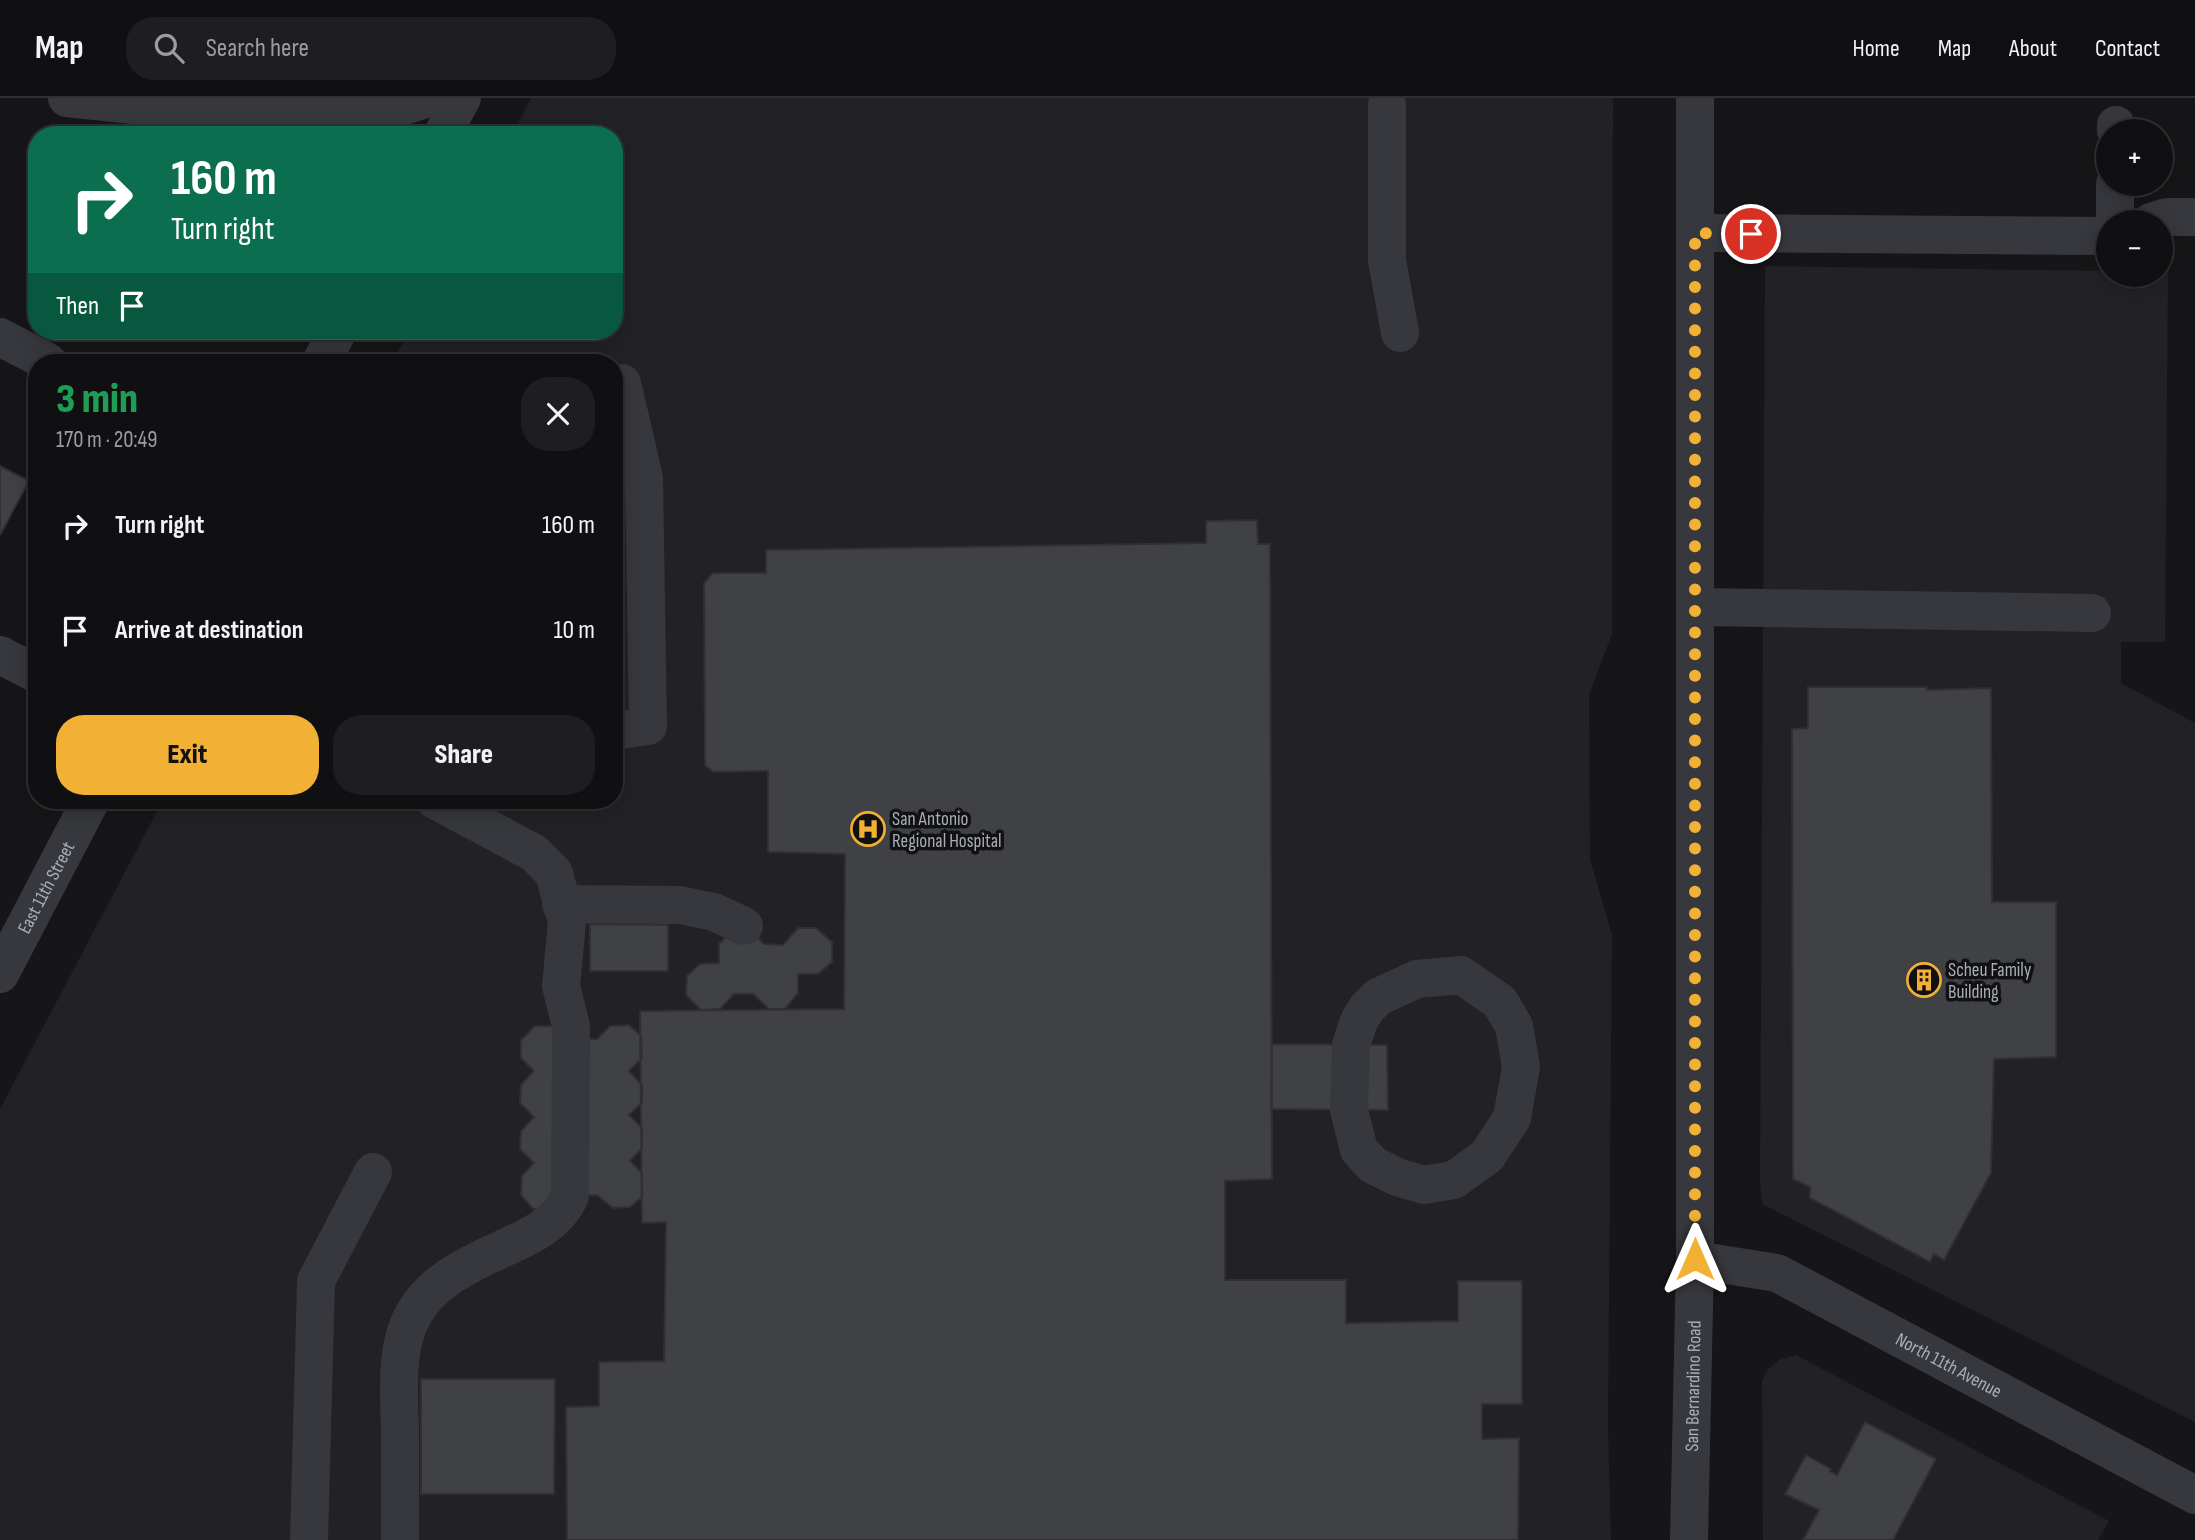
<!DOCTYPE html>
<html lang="en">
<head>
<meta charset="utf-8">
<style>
  body { margin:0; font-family:"Sofia Sans Condensed",sans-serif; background:#1e1e20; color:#f1f3f6; height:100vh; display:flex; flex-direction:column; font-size:26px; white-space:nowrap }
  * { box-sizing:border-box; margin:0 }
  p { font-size:23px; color:#9c9d9f }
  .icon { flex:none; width:38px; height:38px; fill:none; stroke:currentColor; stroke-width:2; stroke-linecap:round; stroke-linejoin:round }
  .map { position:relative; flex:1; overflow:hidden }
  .drawer { position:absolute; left:28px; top:256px; width:595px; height:455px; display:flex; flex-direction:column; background:#101012; border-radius:28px; box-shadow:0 4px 18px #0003,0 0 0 2px #303032 }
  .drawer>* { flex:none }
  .top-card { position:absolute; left:28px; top:28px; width:595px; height:214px; border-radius:28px; box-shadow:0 4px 18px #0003,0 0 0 2px #303032; background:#0b6e4f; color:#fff; overflow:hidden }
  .buttons { position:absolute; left:2096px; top:21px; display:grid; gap:14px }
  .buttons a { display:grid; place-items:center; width:77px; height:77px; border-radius:50%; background:#101012; box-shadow:0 4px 18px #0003,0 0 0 2px #303032; font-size:35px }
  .pin { position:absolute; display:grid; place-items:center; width:60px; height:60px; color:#fff; margin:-30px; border:4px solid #fff; border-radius:50%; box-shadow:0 2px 7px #0007 }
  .me { position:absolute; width:77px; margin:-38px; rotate:0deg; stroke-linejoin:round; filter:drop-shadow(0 0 5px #0008) }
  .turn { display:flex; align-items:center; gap:24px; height:147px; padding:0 28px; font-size:32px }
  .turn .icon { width:91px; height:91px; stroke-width:2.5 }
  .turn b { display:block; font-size:49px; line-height:60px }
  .then { display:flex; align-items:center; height:66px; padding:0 28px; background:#0003; gap:14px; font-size:26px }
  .round { display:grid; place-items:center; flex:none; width:74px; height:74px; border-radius:28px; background:#1e1e20 }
  .head { display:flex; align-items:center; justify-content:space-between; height:119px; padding:0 28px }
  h1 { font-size:42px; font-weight:800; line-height:52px; color:#1e9e55 }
  .button { display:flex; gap:14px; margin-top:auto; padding:14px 28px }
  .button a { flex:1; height:80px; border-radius:28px; background:#f2b134; color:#111; font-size:28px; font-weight:800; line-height:80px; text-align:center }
  .button a+a { background:#1e1e20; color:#f1f3f6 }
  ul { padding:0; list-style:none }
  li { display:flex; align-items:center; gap:21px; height:105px; padding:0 28px }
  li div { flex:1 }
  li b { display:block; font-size:26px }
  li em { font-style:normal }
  header { display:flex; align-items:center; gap:42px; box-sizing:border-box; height:98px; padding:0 35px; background:#101012; border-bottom:2px solid #303032 }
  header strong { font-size:33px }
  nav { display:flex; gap:38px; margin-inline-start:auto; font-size:24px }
  .search { width:490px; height:63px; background:#1e1e20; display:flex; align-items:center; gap:18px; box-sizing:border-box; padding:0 24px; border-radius:28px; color:#9c9d9f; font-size:26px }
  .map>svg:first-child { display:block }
  .built { fill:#222225 }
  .building { fill:#404145; stroke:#303034; stroke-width:2 }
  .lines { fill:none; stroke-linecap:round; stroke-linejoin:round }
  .minor { stroke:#37383d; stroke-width:38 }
  .route { stroke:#f2b134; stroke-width:12; stroke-dasharray:0 21.6 }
  .labels { text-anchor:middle; stroke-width:7; stroke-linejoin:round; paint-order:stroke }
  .poi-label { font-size:19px; fill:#a8adb8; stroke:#111113; text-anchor:start }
  .street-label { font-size:19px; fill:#a8adb8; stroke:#111113 }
</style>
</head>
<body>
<header>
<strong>Map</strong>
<div class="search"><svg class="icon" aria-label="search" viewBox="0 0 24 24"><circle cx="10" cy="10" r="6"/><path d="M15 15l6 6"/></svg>Search here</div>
<nav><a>Home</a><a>Map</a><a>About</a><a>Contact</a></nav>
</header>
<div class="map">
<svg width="2195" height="1442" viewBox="0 0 2195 1442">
  <rect width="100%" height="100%" fill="#161618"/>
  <path class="built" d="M531,0H1613L1612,536L1589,597L1590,761L1612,837L1608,1327L1611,1442H0V1011L163,702H614V264H392L409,233H614V37H512Z
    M1765,168L2109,173V177H2161V174H2168L2165,544H2121V585L2195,625V1324L1762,1106L1760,1082Z
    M1796,1257L2109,1423L2098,1442H1763L1762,1283L1768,1271L1779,1262Z"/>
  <path class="building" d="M0,368L29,383L0,437Z
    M1257,422L1258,446H1270L1272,1081L1225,1083V1182H1346V1225L1458,1223V1183H1522V1306H1482V1341L1519,1340L1518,1442H567L566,1309L599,1308V1264L664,1263L666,1124L642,1125L640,913L844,911L845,756L768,754V673L713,674L705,667L704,485L713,475H766V452L1206,445V423Z
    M37,429V452L27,447Z
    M1808,589H1927V592L1991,590L1992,804H2056V959L1994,961L1991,1075L1944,1162L1934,1156L1930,1164L1810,1100V1089L1793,1081L1792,631L1808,630Z
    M590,826L668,827V873H590Z
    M798,830H816L832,844V864L818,876H798V895L785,911H769L753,896H734L720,911L701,912L686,897L687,878L700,866L719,865V846L732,833L751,832L764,846L783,847Z
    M629,927L641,938L642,960L629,973L642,987V1004L629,1017L642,1030V1050L630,1063L642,1075V1099L630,1109L613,1110L597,1097L566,1098L553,1111H533L521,1097L522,1078L534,1065L520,1051L521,1033L534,1019L520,1005L521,987L534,973L521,960V942L535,928H552L565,941H597L610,928Z
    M1272,946L1387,947L1388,1012L1271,1011Z
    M421,1281H555L554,1396H421Z
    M1865,1324L1936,1361L1893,1442H1803L1819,1412L1785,1396L1806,1357L1831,1371L1830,1373L1837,1377Z"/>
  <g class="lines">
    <g class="minor">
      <path d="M67,0L152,9L379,14L395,11L429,0"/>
      <path d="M1387,7V162L1400,235"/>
      <path d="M2116,33V27"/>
      <path d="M442,37L462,0"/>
      <path d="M2115,124V86"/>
      <path d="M2151,124L2167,119H2195"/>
      <path d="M1695,135L2109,138"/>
      <path d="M0,239L48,264"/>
      <path d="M321,264L338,233"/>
      <path d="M1695,509L2092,515"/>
      <path d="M0,557L37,576"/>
      <path d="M614,633L648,628L644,380L622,285"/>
      <path d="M561,806L680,807L714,814L744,828"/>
      <path id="s1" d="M0,876L91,702"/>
      <path d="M1461,877L1500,904L1514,928L1521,969L1512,1020L1487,1058L1454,1082L1424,1087L1397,1079L1373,1067L1359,1052L1349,1012L1351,947L1359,923L1367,910L1378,899L1417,881Z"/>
      <path id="s2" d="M1695,1162L1777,1175L2195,1397"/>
      <path d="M309,1442L316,1183L373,1074"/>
      <path d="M400,1442C400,1408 400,1374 400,1340C400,1300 393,1249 415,1214C432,1185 462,1170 491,1156C521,1142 556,1130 570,1098L571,928L561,888L567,824L554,775L534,755L435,702"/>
      <path id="s3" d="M1689,1442L1695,1162V0"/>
    </g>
  </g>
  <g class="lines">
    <path class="route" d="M1695,1161V135L1751,136"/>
  </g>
  <defs>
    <g id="hospital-ring" transform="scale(1.75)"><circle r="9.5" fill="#111113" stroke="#f2b134" stroke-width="1.5"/><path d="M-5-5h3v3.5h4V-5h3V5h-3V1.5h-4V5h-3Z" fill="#f2b134"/></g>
    <g id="building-ring" transform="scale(1.75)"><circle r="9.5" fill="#111113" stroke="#f2b134" stroke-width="1.5"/><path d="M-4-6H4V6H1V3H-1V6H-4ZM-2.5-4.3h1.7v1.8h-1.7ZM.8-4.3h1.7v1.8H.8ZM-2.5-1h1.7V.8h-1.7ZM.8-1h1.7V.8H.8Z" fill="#f2b134"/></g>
  </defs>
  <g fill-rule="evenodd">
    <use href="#hospital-ring" x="868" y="731"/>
    <use href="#building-ring" x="1924" y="882"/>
  </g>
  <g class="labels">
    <g class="poi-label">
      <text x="892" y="727">San Antonio<tspan x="892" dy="22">Regional Hospital</tspan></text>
      <text x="1948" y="878">Scheu Family<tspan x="1948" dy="22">Building</tspan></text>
    </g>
    <g class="street-label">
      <text dy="7" stroke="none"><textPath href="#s1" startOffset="98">East 11th Street</textPath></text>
      <text dy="7" stroke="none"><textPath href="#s2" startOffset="278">North 11th Avenue</textPath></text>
      <text dy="7" stroke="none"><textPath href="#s3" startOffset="154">San Bernardino Road</textPath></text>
    </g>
  </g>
</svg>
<div class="buttons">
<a>+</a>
<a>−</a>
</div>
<div class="pin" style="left:1751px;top:136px;background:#d93025"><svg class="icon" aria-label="arrive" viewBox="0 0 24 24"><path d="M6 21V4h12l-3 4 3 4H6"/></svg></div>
<svg class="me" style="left:1695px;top:1161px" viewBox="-20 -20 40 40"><path d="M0-17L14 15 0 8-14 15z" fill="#f2b134" stroke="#fff" stroke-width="4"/></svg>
<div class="top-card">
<div class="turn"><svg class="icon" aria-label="right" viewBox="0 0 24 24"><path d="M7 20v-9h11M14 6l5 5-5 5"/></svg><div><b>160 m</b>Turn right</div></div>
<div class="then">Then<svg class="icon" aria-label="arrive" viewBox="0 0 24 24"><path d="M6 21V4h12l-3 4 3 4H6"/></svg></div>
</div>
<section class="drawer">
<div class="head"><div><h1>3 min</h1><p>170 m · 20:49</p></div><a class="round"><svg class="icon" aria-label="close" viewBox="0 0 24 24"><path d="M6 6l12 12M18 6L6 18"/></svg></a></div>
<ul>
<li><svg class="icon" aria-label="right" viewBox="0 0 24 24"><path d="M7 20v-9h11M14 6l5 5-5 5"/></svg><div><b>Turn right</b></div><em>160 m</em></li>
<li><svg class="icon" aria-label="arrive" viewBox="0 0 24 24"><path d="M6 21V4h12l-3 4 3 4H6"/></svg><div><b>Arrive at destination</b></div><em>10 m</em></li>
</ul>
<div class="button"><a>Exit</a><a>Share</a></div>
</section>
</div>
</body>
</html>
